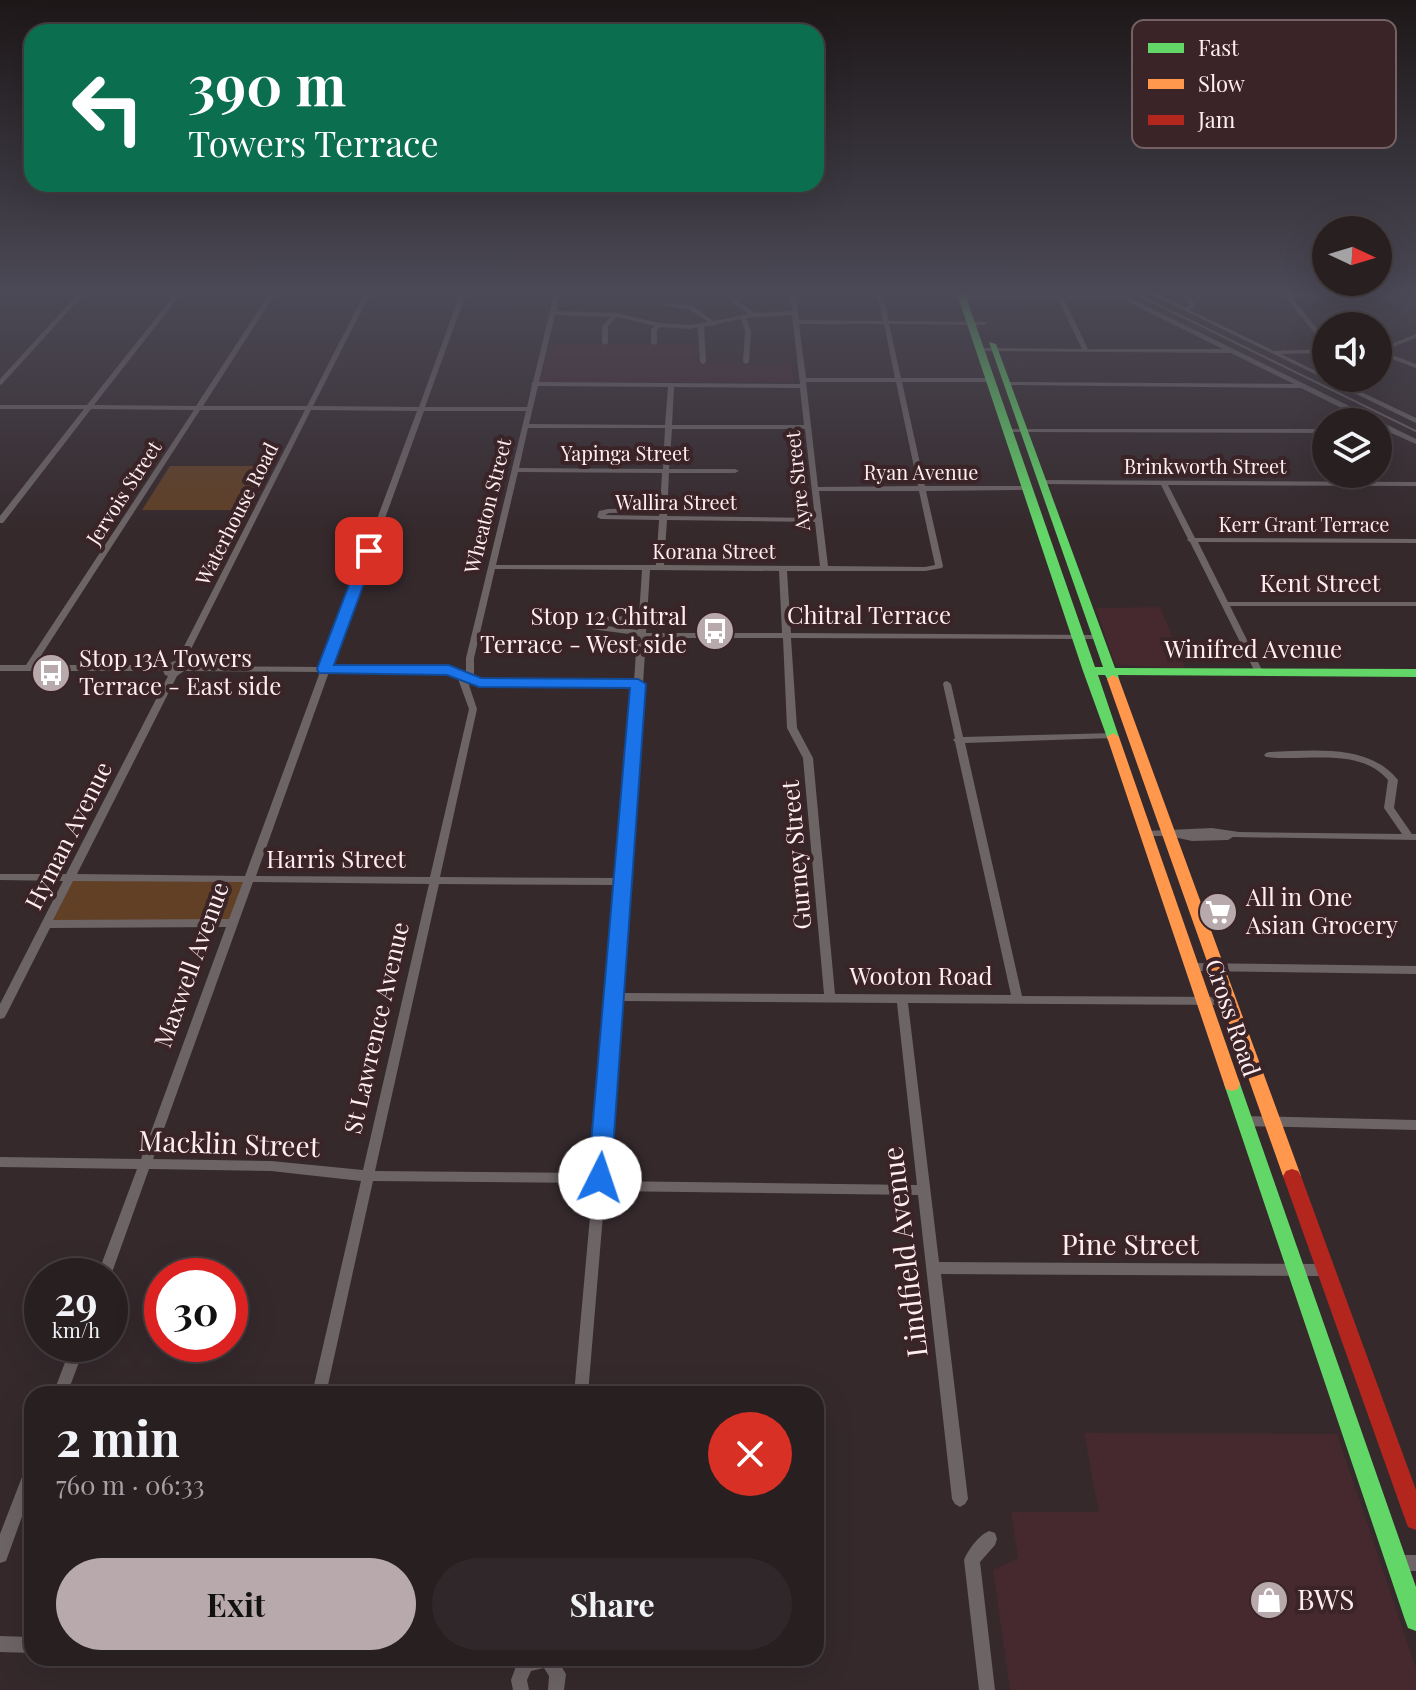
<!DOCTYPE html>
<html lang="en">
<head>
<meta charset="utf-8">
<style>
  body { margin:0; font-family:"Playfair Display",serif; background:#30272a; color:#f1f3f6; height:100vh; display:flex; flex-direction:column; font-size:30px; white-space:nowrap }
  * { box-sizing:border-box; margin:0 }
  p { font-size:26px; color:#a5a2a5 }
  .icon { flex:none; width:44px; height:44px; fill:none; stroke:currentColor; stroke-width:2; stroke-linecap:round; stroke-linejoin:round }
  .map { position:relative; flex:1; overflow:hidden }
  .side { position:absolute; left:24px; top:1386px; width:800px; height:280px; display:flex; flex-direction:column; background:#281f21; border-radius:24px; box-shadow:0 8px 32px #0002,0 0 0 2px #443d3f }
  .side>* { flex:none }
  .hud { position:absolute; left:24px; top:24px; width:800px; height:168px; border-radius:24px; box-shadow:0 8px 32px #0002,0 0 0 2px #443d3f; background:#0b6e4f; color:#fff; overflow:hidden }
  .needle { width:52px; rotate:94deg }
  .fabs { position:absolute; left:1312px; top:216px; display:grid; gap:16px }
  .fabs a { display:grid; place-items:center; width:80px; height:80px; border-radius:50%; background:#281f21; box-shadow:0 8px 32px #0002,0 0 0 2px #443d3f; font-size:40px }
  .speed { position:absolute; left:24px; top:1258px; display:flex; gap:16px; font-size:40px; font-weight:700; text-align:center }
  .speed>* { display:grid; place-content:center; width:104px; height:104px; border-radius:50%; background:#281f21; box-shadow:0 8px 32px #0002,0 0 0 2px #443d3f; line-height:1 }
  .speed small { font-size:20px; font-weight:400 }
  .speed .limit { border:12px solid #d22; background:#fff; color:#111 }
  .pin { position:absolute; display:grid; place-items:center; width:68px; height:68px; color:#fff; margin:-34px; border-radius:16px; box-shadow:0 4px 12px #0006 }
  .me { position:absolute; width:88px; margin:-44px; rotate:4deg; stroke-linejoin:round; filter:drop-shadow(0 0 6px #0008) }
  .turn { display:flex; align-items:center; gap:28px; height:168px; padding:0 32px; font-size:36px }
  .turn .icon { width:104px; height:104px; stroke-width:2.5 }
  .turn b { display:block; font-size:56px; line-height:68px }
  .round { display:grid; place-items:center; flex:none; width:84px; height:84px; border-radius:42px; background:#30272a }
  .summary { display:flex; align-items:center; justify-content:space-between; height:136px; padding:0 32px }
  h1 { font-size:48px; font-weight:700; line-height:60px }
  .button { display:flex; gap:16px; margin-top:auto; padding:16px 32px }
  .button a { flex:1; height:92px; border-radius:48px; background:#b8a9ac; color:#111; font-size:32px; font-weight:700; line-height:92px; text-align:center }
  .button a+a { background:#30272a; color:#f1f3f6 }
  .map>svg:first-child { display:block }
  .built { fill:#45292f }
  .green { fill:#614026 }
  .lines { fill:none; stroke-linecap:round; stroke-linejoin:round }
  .street { fill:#6d6466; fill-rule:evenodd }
  .fast { fill:#63d668; fill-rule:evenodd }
  .slow { fill:#ff974d; fill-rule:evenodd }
  .jam { fill:#b3261e; fill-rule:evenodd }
  .tram { stroke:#716869; stroke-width:2 }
  .route { fill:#1a73e8; stroke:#114b97; stroke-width:2 }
  .labels { text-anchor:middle; stroke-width:8; stroke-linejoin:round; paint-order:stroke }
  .far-street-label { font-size:20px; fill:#ffeef1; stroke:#3a2428 }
  .street-label { font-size:24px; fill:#ffeef1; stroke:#3a2428 }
  .poi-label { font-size:24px; fill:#ffeef1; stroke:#3a2428; text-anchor:start }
  .near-street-label { font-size:28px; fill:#ffeef1; stroke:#3a2428 }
  .near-poi-label { font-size:28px; fill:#ffeef1; stroke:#3a2428; text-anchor:start }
  .key { fill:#3a2428; stroke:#756164; stroke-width:2 }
  .key-label { font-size:22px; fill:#ffeef1 }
</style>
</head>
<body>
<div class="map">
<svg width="1416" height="1690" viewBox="0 0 1416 1690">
  <rect width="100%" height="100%" fill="#35292c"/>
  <path class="built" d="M550,344H698V363L792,364L794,382H540Z
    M1160,607L1185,668L1118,665L1114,661L1096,608Z
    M1084,1433L1337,1434L1416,1668V1690H1010L993,1570L1018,1558L1011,1512H1099Z"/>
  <path class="green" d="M170,466H269L246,510H142Z
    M68,879L248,880L232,923H45Z"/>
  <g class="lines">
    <path class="street" d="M78,294H84L2,384L0,385V379Z
      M175,294H181L94,405L196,406L269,294H275L203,406H307L364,294H370L313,406L419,407L460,294H466L425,407H527L532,385L531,384L533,382L554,294H560L556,311L616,313L659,323L690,325L708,322L689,309L666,306L663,304L664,303L693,306L713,321L749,314L731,301V299H735L755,313L792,311L790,294H796L799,320L883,321L877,294H883L889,321L986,322V324L984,325L889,324L901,378H991L994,380L991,382H902L925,486H1028L1032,488L1028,490L926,491L943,566L942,568L925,571H787L791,633L1097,635L1101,637L1097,639L791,638L797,728L813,758L835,994L1011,995L955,742L953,740L955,738L943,684L944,682L947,681L951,684L963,737L1116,733L1118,735L1113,738L965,743L1022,996L1228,997L1232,998L1234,1001L1232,1004L1228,1005L908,1003L939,1262L1324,1264L1329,1266L1331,1270L1329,1274L1324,1276L941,1274L968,1499L965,1504L960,1507L955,1504L952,1499L918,1195L605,1191L588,1394H574L593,1183L373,1181L326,1394H312L361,1181L271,1171L149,1169L110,1278V1276H97L137,1169L0,1167V1157L141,1159L226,927L50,928L6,1015L4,1018L0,1019V1004L63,881L0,880V874H66L168,676L165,675L163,671H0V665H26L194,410L91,409L3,523H0V516L84,409H0V405H87ZM555,315L611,317L602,326V343L605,345L608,343V326L617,317L655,326L651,329V343L654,345L657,343V330L660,327L690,329L698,327L700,362L703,364L706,362L704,326H714L717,324L741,319L745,331L743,362L746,364L749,362L751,331L746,318L792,315L800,384L539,382ZM799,324H884L895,378H806ZM806,382H896L918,486L818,487ZM538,386L668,387L665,425L529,424ZM674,387L800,388L804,425H672ZM200,410H305L177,660L165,665H35ZM311,410L417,411L322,667L190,666L184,663ZM424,411H526L466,658V674L463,671L449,667H331ZM528,428H665L663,469L519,468ZM672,429H805L815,518L667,516L669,473H735L739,471L735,469H669ZM518,472L662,473L660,508L608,509L599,511L597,517L601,519L659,520L656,565H496ZM819,491H919L935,565L925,567L828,566ZM660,512L659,516L605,515L609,513ZM667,520L815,522L820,566L664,565ZM495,569L642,570L639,616L595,617L583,623L588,629H591L636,635L637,637L634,681L480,679L474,677V658ZM650,570L779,571L782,633H646ZM597,621H638V630L592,624ZM646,638H783L787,728L803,758L824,994L621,993L630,882ZM184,671L320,672L245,876L77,874L177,676ZM329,672L448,673L457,676L469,709L430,877L256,876ZM468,682L479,685L634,687L620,878L440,877L477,709ZM73,881L243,882L229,919L53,920ZM253,882L429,884L363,1170L271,1161L153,1159ZM439,884L620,885L594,1173L375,1171ZM620,1001L897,1003L917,1185L606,1181Z
      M1114,294L1126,296L1416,439V444L1378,427V422H1370L1301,388L1004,385V383L1006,382L1294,384L1231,353L979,351V349L981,348L1082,349L1058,299H962L959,297L962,295H1115ZM1064,299H1122L1223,349H1088Z
      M1150,294H1158L1186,308L1190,305L1182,294H1188L1196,305L1190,310L1274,351L1326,349V353L1281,354L1326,376V378H1332L1416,418V423Z
      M1283,294H1317L1292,298L1326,340V346L1324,345Z
      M1416,334V338L1382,351L1416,364V368L1378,354V349Z
      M1008,429H1326V433L1006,432L1005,431Z
      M1039,480L1416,482V486L1168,485L1195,538L1416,539V543L1198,542L1228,602H1416V606H1230L1263,672L1259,675L1256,674L1190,542L1187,540L1188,539L1161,485L1042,484H1039Z
      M1269,752C1311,751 1369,743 1398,780L1394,808L1412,834H1416V840L1233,837L1228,840L1192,841L1169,836H1142L1141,834L1146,831L1212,828L1239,832L1402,834L1384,808L1388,780C1359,746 1305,762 1266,757L1264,755L1266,753Z
      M1191,963L1416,966V974L1191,971L1187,970L1186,967L1187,964Z
      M1244,1116L1416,1120V1130L1244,1126L1240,1124L1238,1121L1240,1118Z
      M72,1344H86L67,1394H53Z
      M32,1462V1489L6,1561L0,1563V1534L27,1464Z
      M989,1531L995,1533L997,1539L995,1545L980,1562L995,1690H979L964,1560C968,1550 979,1535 989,1531Z
      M1397,1555H1416V1571H1397L1391,1569L1389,1563L1391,1557Z
      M0,1636L32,1637V1653L0,1652Z
      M519,1658H556L566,1674L564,1690H548L549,1676L544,1668L531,1671L527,1680L529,1690H513L511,1680Z"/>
    <path class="fast" d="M957,294H965L1095,667H1103L989,342L996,344L1115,668L1416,669V677L1118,675L1119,679L1113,683L1109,682L1105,675H1098L1119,737L1118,740H1108L1083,671Z
      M1232,1077L1238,1079L1240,1084L1416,1587V1631L1408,1628L1405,1620L1224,1084L1226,1079Z"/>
    <path class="slow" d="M1113,675L1119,679L1301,1176L1298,1181L1292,1183L1286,1181L1283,1176L1107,679Z
      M1113,733L1119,737L1240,1084L1238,1089L1232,1091L1226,1089L1224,1084L1107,737Z"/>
    <path class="jam" d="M1292,1169L1298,1171L1301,1176L1416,1490V1530L1408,1527L1405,1519L1283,1176L1286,1171Z"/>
    <path class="tram" d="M1136,294L1416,431"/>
  </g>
  <linearGradient id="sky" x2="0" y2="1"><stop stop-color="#1d1718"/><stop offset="0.55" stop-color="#4b4956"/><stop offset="1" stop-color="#4b4956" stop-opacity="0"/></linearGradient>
  <rect width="1416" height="531" fill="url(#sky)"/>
  <path class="route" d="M369,547L376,551L334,665H449L481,678L638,679L646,684L611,1178L608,1185L600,1188L591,1185L588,1178L630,688L479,687L447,675L319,673L317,669L362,551Z"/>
  <defs>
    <g id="bus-disc" transform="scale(2)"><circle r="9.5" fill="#b8a9ac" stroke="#3a2428"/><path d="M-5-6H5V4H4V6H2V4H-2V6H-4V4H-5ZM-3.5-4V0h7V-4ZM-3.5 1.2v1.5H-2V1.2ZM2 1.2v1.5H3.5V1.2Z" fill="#fff"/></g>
    <g id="supermarket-disc" transform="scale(2)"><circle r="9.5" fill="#b8a9ac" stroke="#3a2428"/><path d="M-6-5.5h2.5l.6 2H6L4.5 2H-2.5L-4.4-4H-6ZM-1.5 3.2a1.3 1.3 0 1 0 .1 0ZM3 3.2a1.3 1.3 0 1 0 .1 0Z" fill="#fff"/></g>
    <g id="shop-disc" transform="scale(2)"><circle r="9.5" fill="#b8a9ac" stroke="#3a2428"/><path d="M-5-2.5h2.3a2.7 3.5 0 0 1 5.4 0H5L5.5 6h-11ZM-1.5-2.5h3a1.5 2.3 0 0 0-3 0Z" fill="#fff"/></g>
  </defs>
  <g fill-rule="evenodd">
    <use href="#bus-disc" x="715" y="631"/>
    <use href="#bus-disc" x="51" y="673"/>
    <use href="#supermarket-disc" x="1218" y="912"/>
    <use href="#shop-disc" x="1269" y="1600"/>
  </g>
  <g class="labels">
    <g class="far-street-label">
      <text x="625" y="461">Yapinga Street</text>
      <text x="1205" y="474">Brinkworth Street</text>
      <text x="921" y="480">Ryan Avenue</text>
      <text transform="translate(798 481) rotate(-96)" y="7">Ayre Street</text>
      <text transform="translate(124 493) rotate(-57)" y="7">Jervois Street</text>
      <text x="676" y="510">Wallira Street</text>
      <text transform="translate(488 506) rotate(-76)" y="7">Wheaton Street</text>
      <text transform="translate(237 514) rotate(-63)" y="7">Waterhouse Road</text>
      <text x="1304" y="532">Kerr Grant Terrace</text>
      <text x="714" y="559">Korana Street</text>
    </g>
    <g class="street-label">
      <text x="1320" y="592">Kent Street</text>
      <text x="869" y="624">Chitral Terrace</text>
      <text x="1253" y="658">Winifred Avenue</text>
      <text transform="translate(69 836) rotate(-63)" y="8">Hyman Avenue</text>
      <text transform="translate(797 855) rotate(-95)" y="8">Gurney Street</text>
      <text x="336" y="868">Harris Street</text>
      <text transform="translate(192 965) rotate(-70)" y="8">Maxwell Avenue</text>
      <text x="921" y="985">Wooton Road</text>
      <text transform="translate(1232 1018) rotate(71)" y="8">Cross Road</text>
      <text transform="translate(377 1028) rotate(-77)" y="8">St Lawrence Avenue</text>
    </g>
    <g class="poi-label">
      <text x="687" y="625" text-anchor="end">Stop 12 Chitral<tspan x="687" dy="28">Terrace - West side</tspan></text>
      <text x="79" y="667">Stop 13A Towers<tspan x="79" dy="28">Terrace - East side</tspan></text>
      <text x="1246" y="906">All in One<tspan x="1246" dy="28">Asian Grocery</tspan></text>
    </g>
    <g class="near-street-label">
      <text transform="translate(229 1144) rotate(2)" y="10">Macklin Street</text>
      <text x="1130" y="1255">Pine Street</text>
      <text transform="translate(905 1252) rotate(-97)" y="10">Lindfield Avenue</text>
    </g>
    <g class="near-poi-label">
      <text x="1297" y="1610">BWS</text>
    </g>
  </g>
  <rect x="1132" y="20" width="264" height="128" rx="12" class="key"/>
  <rect x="1148" y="43" width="36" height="10" fill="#63d668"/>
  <rect x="1148" y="79" width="36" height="10" fill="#ff974d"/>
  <rect x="1148" y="115" width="36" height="10" fill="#b3261e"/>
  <g class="key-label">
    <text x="1198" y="56">Fast</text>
    <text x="1198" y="92">Slow</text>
    <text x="1198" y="128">Jam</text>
  </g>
</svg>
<div class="fabs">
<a><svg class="needle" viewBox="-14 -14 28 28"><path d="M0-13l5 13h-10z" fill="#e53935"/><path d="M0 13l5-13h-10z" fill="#a5a2a5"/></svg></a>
<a><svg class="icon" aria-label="sound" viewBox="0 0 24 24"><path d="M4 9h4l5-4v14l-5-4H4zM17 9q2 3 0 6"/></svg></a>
<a><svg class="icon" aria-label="layers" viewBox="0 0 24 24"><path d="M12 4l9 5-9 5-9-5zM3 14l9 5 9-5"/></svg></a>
</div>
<div class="speed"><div>29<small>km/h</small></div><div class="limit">30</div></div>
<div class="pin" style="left:369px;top:551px;background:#d93025"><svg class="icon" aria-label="arrive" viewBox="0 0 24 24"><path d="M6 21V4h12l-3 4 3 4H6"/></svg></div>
<svg class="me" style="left:600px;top:1178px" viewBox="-20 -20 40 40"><circle r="19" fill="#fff"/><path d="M0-13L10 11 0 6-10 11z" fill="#1a73e8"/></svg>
<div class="hud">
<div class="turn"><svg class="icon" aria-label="left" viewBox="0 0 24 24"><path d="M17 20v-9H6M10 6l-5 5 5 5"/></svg><div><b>390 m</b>Towers Terrace</div></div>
</div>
<section class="side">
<div class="summary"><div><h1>2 min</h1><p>760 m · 06:33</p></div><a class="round" style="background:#d93025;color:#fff"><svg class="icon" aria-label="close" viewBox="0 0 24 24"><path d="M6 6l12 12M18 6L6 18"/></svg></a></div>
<div class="button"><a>Exit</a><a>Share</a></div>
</section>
</div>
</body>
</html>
